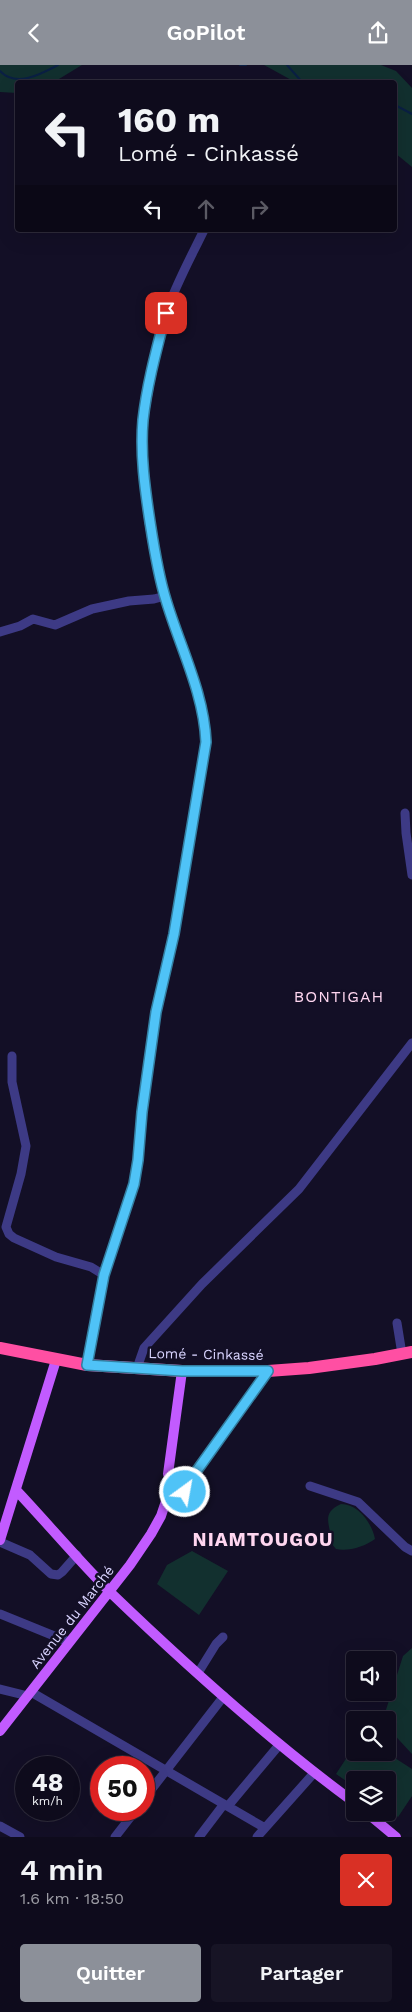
<!DOCTYPE html>
<html lang="fr">
<head>
<meta charset="utf-8">
<style>
  body { margin:0; font-family:"Work Sans",sans-serif; background:#171425; color:#f1f3f6; height:100vh; display:flex; flex-direction:column; font-size:19px; white-space:nowrap }
  * { box-sizing:border-box; margin:0 }
  p { font-size:16px; color:#9b9ba3 }
  .icon { flex:none; width:28px; height:28px; fill:none; stroke:currentColor; stroke-width:2; stroke-linecap:round; stroke-linejoin:round }
  .map { position:relative; height:1772px; overflow:hidden }
  .side { display:flex; flex-direction:column; background:#0e0b1c; flex:1 }
  .side>* { flex:none }
  .banner { position:absolute; left:15px; top:15px; width:382px; height:152px; border-radius:5px; box-shadow:0 5px 20px #0002,0 0 0 1px #2e2b3b; background:#0e0b1c; color:#f1f3f6; overflow:hidden }
  .fabs { position:absolute; left:346px; top:1586px; display:grid; gap:10px }
  .fabs a { display:grid; place-items:center; width:50px; height:50px; border-radius:5px; background:#0e0b1c; box-shadow:0 5px 20px #0002,0 0 0 1px #2e2b3b; font-size:25px }
  .speed { position:absolute; left:15px; top:1691px; display:flex; gap:10px; font-size:25px; font-weight:700; text-align:center }
  .speed>* { display:grid; place-content:center; width:65px; height:65px; border-radius:50%; background:#0e0b1c; box-shadow:0 5px 20px #0002,0 0 0 1px #2e2b3b; line-height:1 }
  .speed small { font-size:12px; font-weight:400 }
  .speed .limit { border:8px solid #d22; background:#fff; color:#111 }
  .pin { position:absolute; display:grid; place-items:center; width:42px; height:42px; color:#fff; margin:-21px; border-radius:10px; box-shadow:0 2px 8px #0006 }
  .me { position:absolute; width:55px; margin:-28px; rotate:32deg; stroke-linejoin:round; filter:drop-shadow(0 0 4px #0008) }
  .turn { display:flex; align-items:center; gap:18px; height:105px; padding:0 20px; font-size:22px }
  .turn .icon { width:65px; height:65px; stroke-width:2.5 }
  .turn b { display:block; font-size:35px; line-height:42px }
  .lanes { display:flex; align-items:center; height:48px; padding:0 20px; background:#0003; justify-content:center; gap:25px; direction:ltr }
  .lanes .off { opacity:.35 }
  .round { display:grid; place-items:center; flex:none; width:52px; height:52px; border-radius:5px; background:#171425 }
  .overview { display:flex; align-items:center; justify-content:space-between; height:85px; padding:0 20px }
  h1 { font-size:30px; font-weight:600; line-height:38px }
  .action { display:flex; gap:10px; margin-top:auto; padding:10px 20px }
  .action a { flex:1; height:58px; border-radius:5px; background:#8c9099; color:#fff; font-size:20px; font-weight:600; line-height:58px; text-align:center }
  .action a+a { background:#171425; color:#f1f3f6 }
  header { display:flex; justify-content:space-between; align-items:center; height:65px; padding:0 20px; background:#8c9099; color:#fff; font-size:22px; font-weight:600 }
  .map>svg:first-child { display:block }
  .green { fill:#12302f }
  .lines { fill:none; stroke-linecap:round; stroke-linejoin:round }
  .stream { stroke:#0a1f44; stroke-width:2 }
  .minor { stroke:#3d3a85; stroke-width:9 }
  .major { stroke:#c25bff; stroke-width:10 }
  .highway { stroke:#ff4fa3; stroke-width:12 }
  .route-casing { stroke:#337fa1; stroke-width:12 }
  .route { stroke:#4fc3f7; stroke-width:9 }
  .labels { text-anchor:middle; stroke-width:5; stroke-linejoin:round; paint-order:stroke }
  .street-label { font-size:14px; fill:#d9d4ff; stroke:#130f26 }
  .quarter-label { font-size:16px; letter-spacing:1px; fill:#ffd6f0; stroke:#130f26 }
  .district-label { font-size:19px; font-weight:bold; letter-spacing:1px; fill:#ffd6f0; stroke:#130f26 }
</style>
</head>
<body>
<header><svg class="icon" aria-label="back" viewBox="0 0 24 24"><path d="M15 5l-7 7 7 7"/></svg>GoPilot<svg class="icon" aria-label="share" viewBox="0 0 24 24"><path d="M12 15V3M7 8l5-5 5 5M5 13v7h14v-7"/></svg></header>
<div class="map">
<svg width="412" height="1772" viewBox="0 0 412 1772">
  <rect width="100%" height="100%" fill="#130f26"/>
  <path class="green" d="M0,0H82L54,17L18,18L17,28L0,27Z
    M264,0H381L396,6L412,23V102L395,88V18L295,17Z
    M341,1439C358,1439 372,1458 375,1474C366,1481 348,1487 336,1484L331,1478C332,1461 319,1449 341,1439Z
    M192,1486L228,1506L199,1550L157,1519L167,1500Z
    M412,1583V1689L388,1663V1655H385V1648L403,1591Z
    M355,1680V1688H387L412,1704V1731L398,1752L388,1744V1715H355V1722L336,1709Z"/>
  <g class="lines">
    <path class="stream" d="M240,0H246
      M287,0L303,18
      M0,6C16,23 41,9 58,0
      M395,40L412,49"/>
    <path class="minor" d="M0,567L20,561L33,554L55,560L92,544L129,536L154,534L165,531
      M405,748L406,768L412,810
      M12,991V1017L26,1081L21,1109L6,1162L9,1169L14,1173L56,1192L91,1202L104,1210
      M397,1258L402,1289
      M87,1300L104,1210L134,1119L138,1095L142,1047L156,947L174,869L206,677C204,628 180,582 166,535C151,487 142,420 142,370C143,353 147,335 150,318C155,294 158,270 166,248C176,219 191,192 204,165
      M137,1303L144,1283L202,1219L299,1124L412,978
      M310,1421L358,1437L405,1482L412,1486
      M0,1477L30,1490L51,1509L58,1510L62,1507L77,1490
      M0,1549L69,1577
      M198,1608L216,1579L223,1572
      M0,1624L28,1631
      M31,1627L265,1763
      M144,1734L224,1631
      M228,1741L280,1679
      M0,1761L20,1772
      M115,1772L136,1745
      M199,1772L224,1739
      M257,1772L314,1708"/>
    <path class="major" d="M171 1419a9 9 0 1 1 18 0a9 9 0 1 1-18 0Z
      M173,1415L168,1409L182,1306
      M188,1418L268,1306
      M16,1425C48,1459 78,1495 111,1528C188,1602 269,1675 355,1738
      M0,1475L56,1295
      M0,1666L130,1500L151,1469L161,1451L171,1421
      M367,1748L396,1772"/>
    <path class="highway" d="M0,1283L87,1300L182,1306H268L309,1303L375,1294L412,1287"/>
  </g>
  <g class="lines">
    <g class="route-casing">
      <path id="route" d="M166,248C157,283 147,319 143,355C140,389 145,424 150,457C154,483 158,510 166,535C180,582 204,628 206,677L174,869L156,947L142,1047L138,1095L134,1119L104,1210L87,1300L182,1306H268L188,1418L185,1427"/>
    </g>
    <use href="#route" class="route"/>
  </g>
  <g class="labels">
    <g class="street-label">
      <text transform="translate(206 1289) rotate(1)" y="5">Lomé - Cinkassé</text>
      <text transform="translate(72 1552) rotate(-52)" y="5">Avenue du Marché</text>
    </g>
    <g class="quarter-label">
      <text x="339" y="937">BONTIGAH</text>
    </g>
    <g class="district-label">
      <text x="263" y="1481">NIAMTOUGOU</text>
    </g>
  </g>
</svg>
<div class="fabs">
<a><svg class="icon" aria-label="sound" viewBox="0 0 24 24"><path d="M4 9h4l5-4v14l-5-4H4zM17 9q2 3 0 6"/></svg></a>
<a><svg class="icon" aria-label="search" viewBox="0 0 24 24"><circle cx="10" cy="10" r="6"/><path d="M15 15l6 6"/></svg></a>
<a><svg class="icon" aria-label="layers" viewBox="0 0 24 24"><path d="M12 4l9 5-9 5-9-5zM3 14l9 5 9-5"/></svg></a>
</div>
<div class="speed"><div>48<small>km/h</small></div><div class="limit">50</div></div>
<div class="pin" style="left:166px;top:248px;background:#d93025"><svg class="icon" aria-label="arrive" viewBox="0 0 24 24"><path d="M6 21V4h12l-3 4 3 4H6"/></svg></div>
<svg class="me" style="left:185px;top:1427px" viewBox="-20 -20 40 40"><circle r="17" fill="#4fc3f7" stroke="#fff" stroke-width="3"/><path d="M0-11L8 9 0 5-8 9z" fill="#fff"/></svg>
<div class="banner">
<div class="turn"><svg class="icon" aria-label="left" viewBox="0 0 24 24"><path d="M17 20v-9H6M10 6l-5 5 5 5"/></svg><div><b>160 m</b>Lomé - Cinkassé</div></div>
<div class="lanes"><svg class="icon" aria-label="left" viewBox="0 0 24 24"><path d="M17 20v-9H6M10 6l-5 5 5 5"/></svg><svg class="icon off" aria-label="ahead" viewBox="0 0 24 24"><path d="M12 20V5M6 11l6-6 6 6"/></svg><svg class="icon off" aria-label="right" viewBox="0 0 24 24"><path d="M7 20v-9h11M14 6l5 5-5 5"/></svg></div>
</div>
</div>
<section class="side">
<div class="overview"><div><h1>4 min</h1><p>1.6 km · 18:50</p></div><a class="round" style="background:#d93025;color:#fff"><svg class="icon" aria-label="close" viewBox="0 0 24 24"><path d="M6 6l12 12M18 6L6 18"/></svg></a></div>
<div class="action"><a>Quitter</a><a>Partager</a></div>
</section>
</body>
</html>
